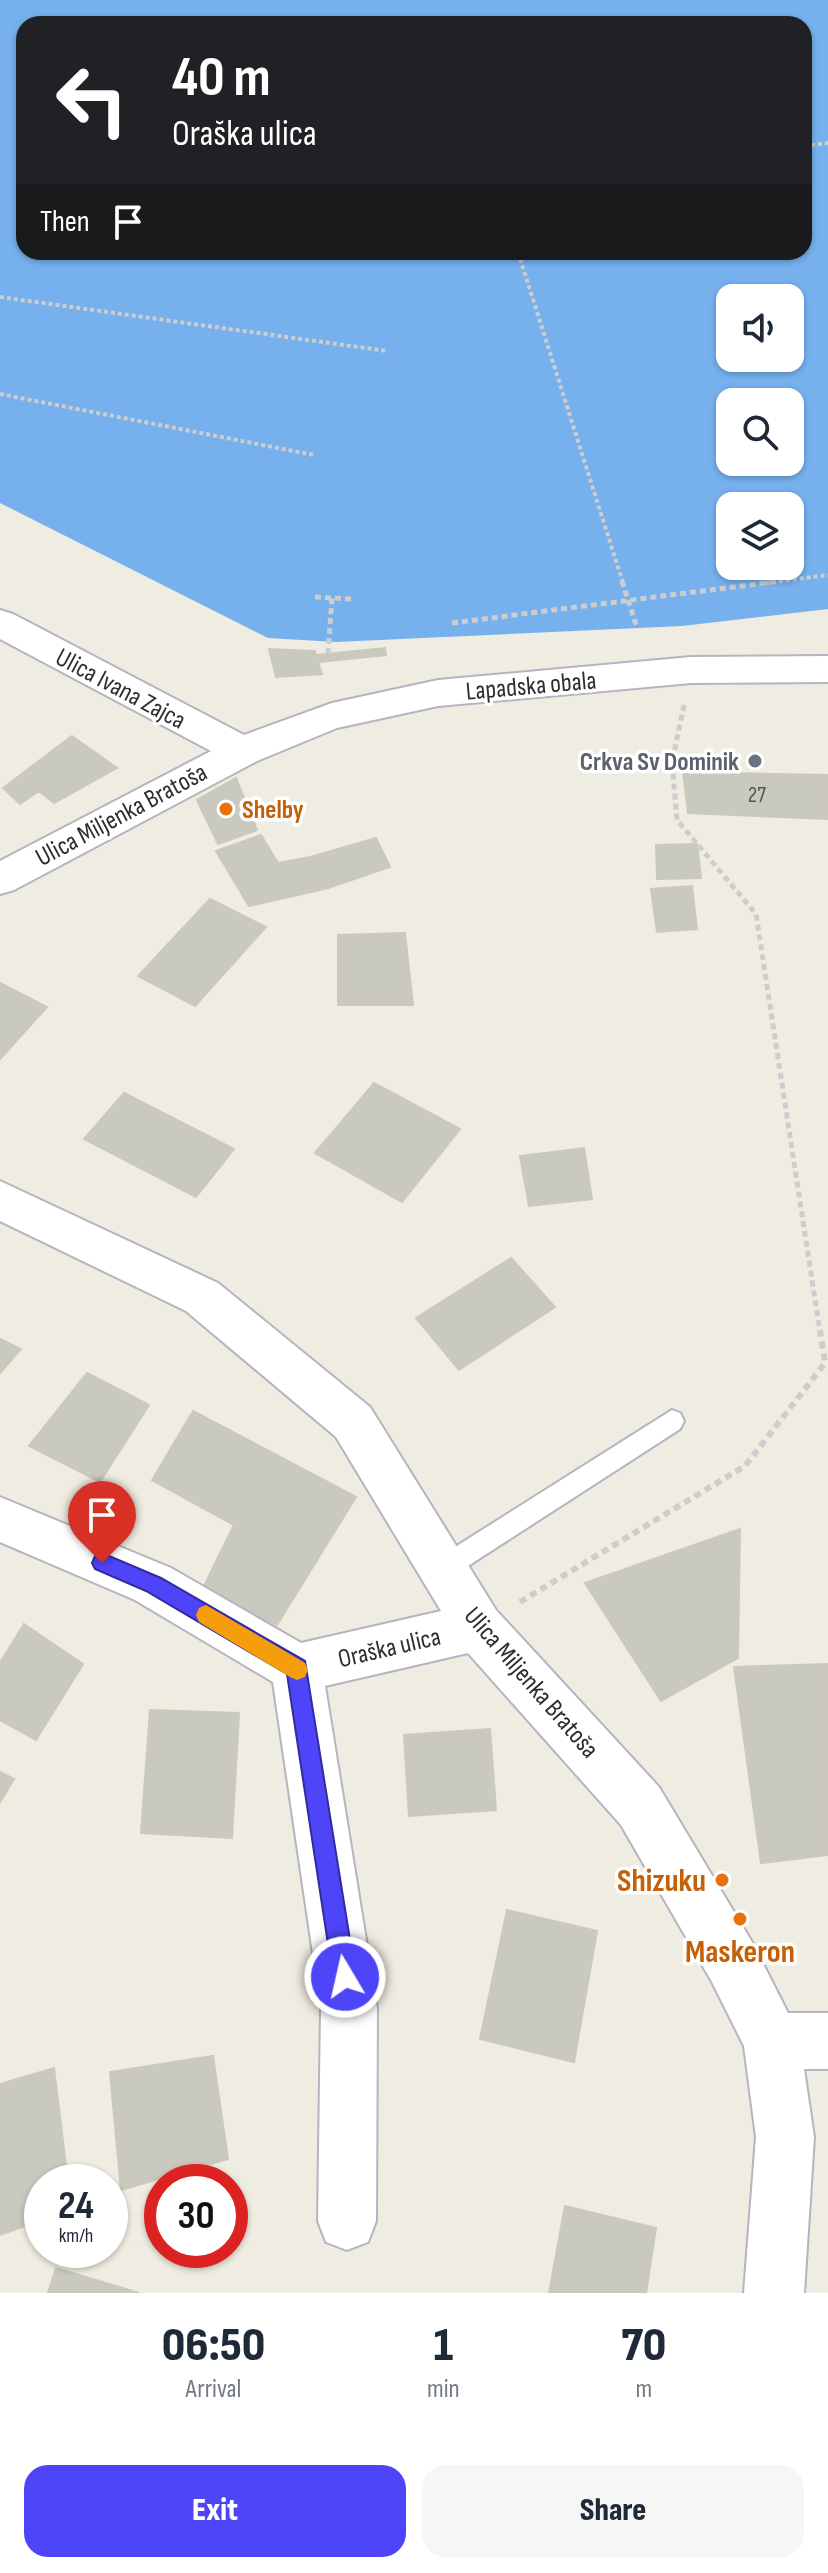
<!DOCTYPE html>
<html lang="en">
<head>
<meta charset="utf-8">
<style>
  body { margin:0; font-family:"Sofia Sans Condensed",sans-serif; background:#f6f6f7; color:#1f2937; height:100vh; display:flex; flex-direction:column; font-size:30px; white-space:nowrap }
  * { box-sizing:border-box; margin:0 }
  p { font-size:26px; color:#747a83 }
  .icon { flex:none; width:44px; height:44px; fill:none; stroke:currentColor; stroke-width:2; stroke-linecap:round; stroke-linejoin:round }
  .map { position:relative; height:2293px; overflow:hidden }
  .side { display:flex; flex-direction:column; background:#fff; flex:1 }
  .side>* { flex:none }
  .hud { position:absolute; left:16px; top:16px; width:796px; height:244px; border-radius:24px; box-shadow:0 2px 6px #0004; background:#202124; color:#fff; overflow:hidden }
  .controls { position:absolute; left:716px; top:284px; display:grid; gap:16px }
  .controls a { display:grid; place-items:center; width:88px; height:88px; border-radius:16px; background:#fff; box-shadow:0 2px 6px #0004; font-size:40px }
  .speed { position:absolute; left:24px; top:2164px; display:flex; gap:16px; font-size:40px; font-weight:700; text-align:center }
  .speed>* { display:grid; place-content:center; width:104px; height:104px; border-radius:50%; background:#fff; box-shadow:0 2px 6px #0004; line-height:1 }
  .speed small { font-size:20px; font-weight:400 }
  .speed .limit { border:12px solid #d22; background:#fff; color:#111 }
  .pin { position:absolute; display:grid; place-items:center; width:68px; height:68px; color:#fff; margin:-82px -34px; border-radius:50% 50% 50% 0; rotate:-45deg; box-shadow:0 0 8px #0007 }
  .pin .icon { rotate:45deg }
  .me { position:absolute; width:88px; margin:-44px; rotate:351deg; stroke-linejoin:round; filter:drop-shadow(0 0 6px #0008) }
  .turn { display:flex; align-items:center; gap:28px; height:168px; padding:0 24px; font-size:36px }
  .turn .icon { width:104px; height:104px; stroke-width:2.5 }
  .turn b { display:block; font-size:56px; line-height:68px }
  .then { display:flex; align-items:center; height:76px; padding:0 24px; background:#0003; gap:16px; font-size:30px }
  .eta { display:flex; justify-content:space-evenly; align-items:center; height:136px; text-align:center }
  .eta b { font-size:48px; font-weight:800; line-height:56px }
  .action { display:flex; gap:16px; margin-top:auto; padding:16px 24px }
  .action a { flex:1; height:92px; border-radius:24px; background:#4e44f8; color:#fff; font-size:32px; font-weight:800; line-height:92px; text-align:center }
  .action a+a { background:#f6f6f7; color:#1f2937 }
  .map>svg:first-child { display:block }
  .water { fill:#76b1ee; fill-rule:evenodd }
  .building { fill:#cac9c0; stroke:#cac9ba; stroke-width:2 }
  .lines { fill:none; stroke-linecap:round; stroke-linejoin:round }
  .lane-casing { stroke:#b5b4c0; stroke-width:4 }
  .street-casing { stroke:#b5b4c0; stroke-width:4 }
  .path-far2 { stroke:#cdcdcd; stroke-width:4; stroke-dasharray:4 3; stroke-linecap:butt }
  .path-far1 { stroke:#cdcdcd; stroke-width:5; stroke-dasharray:6 4; stroke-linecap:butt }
  .path { stroke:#cdcdcd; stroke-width:6; stroke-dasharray:7 5; stroke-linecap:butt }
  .lane { fill:#fff; fill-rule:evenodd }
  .street { fill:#fff; fill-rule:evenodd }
  .route { fill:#4e44f8; stroke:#332ca1; stroke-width:2 }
  .slow { fill:#f59e0b }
  .worship-dot { fill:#6b7280; stroke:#fff; stroke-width:3 }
  .food-dot { fill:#e8710a; stroke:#fff; stroke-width:3 }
  .labels { text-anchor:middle; stroke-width:7; stroke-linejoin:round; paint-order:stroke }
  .number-label { font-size:22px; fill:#555552 }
  .street-label { font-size:26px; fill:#2e2e2e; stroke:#fff }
  .worship-label { font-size:26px; font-weight:bold; fill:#5b616d; stroke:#fff; text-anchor:end }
  .food-label { font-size:26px; font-weight:bold; fill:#c56008; stroke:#fff; text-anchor:start }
  .near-food-label { font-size:32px; font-weight:bold; fill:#c56008; stroke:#fff; text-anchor:end }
</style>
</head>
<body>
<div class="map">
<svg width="828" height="2293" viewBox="0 0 828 2293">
  <rect width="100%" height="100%" fill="#efece1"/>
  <path class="water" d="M0,0H828V609L682,626L336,642L268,638L0,503ZM24,24H804V252H24ZM730,298H790V358H730ZM730,402H790V462H730ZM730,506H790V566H730Z"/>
  <path class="building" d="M385,648L386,655L318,662L322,674L276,677L269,649L315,651L316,655Z
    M72,736L117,768L54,803L39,791L20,804L3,788Z
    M683,772L828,775V819L688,813Z
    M236,778L257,830L218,844L197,800Z
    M261,835L278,863L310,857L328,888L249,906L216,851Z
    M376,838L390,867L328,888L310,857Z
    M697,844L701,878L657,879L656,845Z
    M692,886L697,929L657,932L651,889Z
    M210,899L266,927L195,1006L138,976Z
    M405,933L413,1005H338V935Z
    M0,983L47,1007L0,1059Z
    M374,1083L460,1129L402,1202L315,1153Z
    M124,1093L234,1149L196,1197L84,1139Z
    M584,1148L592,1199L529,1206L520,1156Z
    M511,1258L555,1307L459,1370L416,1318Z
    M0,1339L21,1349L0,1373Z
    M87,1373L149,1405L100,1482L29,1446Z
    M193,1411L356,1497L277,1625L202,1590L234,1525L152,1480Z
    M740,1529L738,1658L661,1701L585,1583Z
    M24,1624L83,1664L36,1740L0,1720V1663Z
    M828,1664V1855L761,1863L734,1667Z
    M150,1710L239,1713L232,1838L141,1833Z
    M490,1729L496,1810L409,1816L404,1735Z
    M0,1772L14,1779L0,1802Z
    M507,1910L597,1931L574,2062L480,2039Z
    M213,2056L228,2159L121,2190L110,2072Z
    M54,2068L68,2182H42V2220L0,2235V2084Z
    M565,2206L656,2228L646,2293H549Z
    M56,2268L139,2293H48Z"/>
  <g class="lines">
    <g class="lane-casing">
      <path id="lane" d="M672,1410L680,1413L684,1421L680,1429L451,1577L442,1581L433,1577L430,1569L433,1561Z"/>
    </g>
    <g class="street-casing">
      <path id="street" d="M0,610L13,614L244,735L332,703L438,680L691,657L828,656V682L691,683L438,706L337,728L257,761L14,890L0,894V861L211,751L0,639Z
        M0,1181L218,1283L370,1407L496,1610L659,1787L752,1942L788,2013H828V2069H804L814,2137L804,2293H744L756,2137L744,2046L712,1982L621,1825L468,1653L325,1686L377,2008L376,2221L368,2242L347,2250L326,2242L318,2221L321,2008L273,1682L135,1600L0,1542V1497L171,1568L301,1643L441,1611L336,1437L186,1311L0,1221Z"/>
    </g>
    <path class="path-far2" d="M804,146L828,143
      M518,252L623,583
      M0,297L387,351
      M0,394L314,455
      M765,583L828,575"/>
    <path class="path-far1" d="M622,581L637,628
      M315,597L351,599
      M452,623L780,581
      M328,654L332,598
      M684,705L672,762L677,820L756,914L820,1332"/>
    <path class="path" d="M520,1602L745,1466L825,1363L820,1330"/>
    <use href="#lane" class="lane"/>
    <use href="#street" class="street"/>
  </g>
  <path class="route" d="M102,1553L161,1578L305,1661L356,1977L353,1985L345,1989L337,1985L333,1977L287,1674L146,1591L95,1569L92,1563L95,1556Z"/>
  <path class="slow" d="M206,1605L305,1663L308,1670L305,1677L297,1680L290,1677L199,1622L196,1615L199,1608Z"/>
  <circle class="worship-dot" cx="755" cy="761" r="8"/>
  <g class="food-dot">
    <circle cx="226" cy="809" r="8"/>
    <circle cx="722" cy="1880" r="8"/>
    <circle cx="740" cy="1919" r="8"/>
  </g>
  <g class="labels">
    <g class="number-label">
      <text x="757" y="802">27</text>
    </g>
    <g class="street-label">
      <text transform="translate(531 685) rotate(-5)" y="9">Lapadska obala</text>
      <text transform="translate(121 688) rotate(28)" y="9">Ulica Ivana Zajca</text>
      <text transform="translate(121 814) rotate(-28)" y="9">Ulica Miljenka Bratoša</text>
      <text transform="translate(389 1647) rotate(-13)" y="9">Oraška ulica</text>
      <text transform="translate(532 1682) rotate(49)" y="9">Ulica Miljenka Bratoša</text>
    </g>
    <g class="worship-label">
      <text x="739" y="770">Crkva Sv Dominik</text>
    </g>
    <g class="food-label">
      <text x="242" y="818">Shelby</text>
    </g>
    <g class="near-food-label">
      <text x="706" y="1891">Shizuku</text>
      <text x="740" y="1962" text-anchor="middle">Maskeron</text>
    </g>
  </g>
</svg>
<div class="controls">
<a><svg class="icon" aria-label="sound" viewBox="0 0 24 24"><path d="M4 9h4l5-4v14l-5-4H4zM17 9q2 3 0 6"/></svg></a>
<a><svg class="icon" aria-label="search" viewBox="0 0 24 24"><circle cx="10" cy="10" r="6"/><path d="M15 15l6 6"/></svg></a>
<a><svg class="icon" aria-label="layers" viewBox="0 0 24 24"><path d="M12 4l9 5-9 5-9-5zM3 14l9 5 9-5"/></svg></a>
</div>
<div class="speed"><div>24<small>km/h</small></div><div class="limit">30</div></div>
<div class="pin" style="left:102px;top:1563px;background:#d93025"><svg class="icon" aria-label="arrive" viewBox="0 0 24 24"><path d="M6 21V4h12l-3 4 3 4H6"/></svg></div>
<svg class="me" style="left:345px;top:1977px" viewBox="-20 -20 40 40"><circle r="17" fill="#4e44f8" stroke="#fff" stroke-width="3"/><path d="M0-11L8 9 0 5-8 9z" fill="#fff"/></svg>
<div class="hud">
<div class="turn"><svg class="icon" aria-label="left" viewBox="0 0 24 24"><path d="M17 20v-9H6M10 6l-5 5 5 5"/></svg><div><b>40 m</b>Oraška ulica</div></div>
<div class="then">Then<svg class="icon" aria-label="arrive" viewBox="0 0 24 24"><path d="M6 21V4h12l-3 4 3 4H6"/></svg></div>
</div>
</div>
<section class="side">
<div class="eta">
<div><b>06:50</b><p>Arrival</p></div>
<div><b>1</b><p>min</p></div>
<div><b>70</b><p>m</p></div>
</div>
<div class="action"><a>Exit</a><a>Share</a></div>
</section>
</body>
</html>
